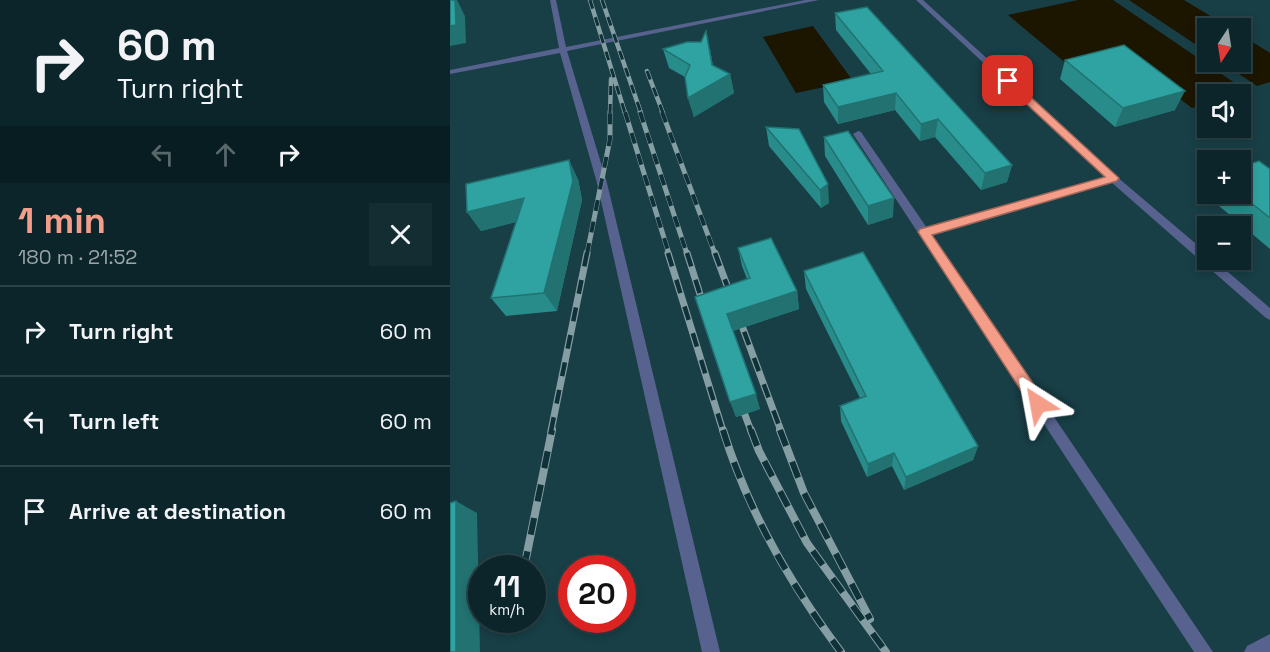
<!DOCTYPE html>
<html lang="en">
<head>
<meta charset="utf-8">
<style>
  body { margin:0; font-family:"Space Grotesk",sans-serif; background:#142d32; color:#f1f3f6; height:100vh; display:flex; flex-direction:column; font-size:22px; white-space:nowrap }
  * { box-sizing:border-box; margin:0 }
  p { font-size:20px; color:#9aa5a8 }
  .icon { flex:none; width:33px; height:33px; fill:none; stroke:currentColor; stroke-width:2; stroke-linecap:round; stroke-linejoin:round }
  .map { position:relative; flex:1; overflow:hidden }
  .drawer { display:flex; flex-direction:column; background:#0b252a; width:450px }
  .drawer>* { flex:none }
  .top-card { background:#0b252a; color:#f1f3f6; overflow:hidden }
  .needle { width:39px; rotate:192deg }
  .fabs { position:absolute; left:747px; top:18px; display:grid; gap:12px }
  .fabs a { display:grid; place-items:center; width:54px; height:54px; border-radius:0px; background:#0b252a; box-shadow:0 3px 9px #0003,0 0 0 2px #2b4247; font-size:30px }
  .speed { position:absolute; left:18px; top:555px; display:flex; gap:12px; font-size:30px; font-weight:700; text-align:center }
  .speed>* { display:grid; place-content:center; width:78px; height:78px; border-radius:50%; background:#0b252a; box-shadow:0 3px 9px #0003,0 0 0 2px #2b4247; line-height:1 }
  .speed small { font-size:15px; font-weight:400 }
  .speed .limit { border:9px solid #d22; background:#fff; color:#111 }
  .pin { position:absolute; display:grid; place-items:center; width:51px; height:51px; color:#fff; margin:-26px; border-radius:12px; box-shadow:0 3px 9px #0006 }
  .me { position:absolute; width:66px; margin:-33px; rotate:326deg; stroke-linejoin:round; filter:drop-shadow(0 0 4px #0008) }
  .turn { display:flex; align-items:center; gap:21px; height:126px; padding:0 18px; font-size:27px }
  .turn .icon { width:78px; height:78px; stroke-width:2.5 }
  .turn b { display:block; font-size:42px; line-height:51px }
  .lanes { display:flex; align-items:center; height:57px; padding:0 18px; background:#0003; justify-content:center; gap:30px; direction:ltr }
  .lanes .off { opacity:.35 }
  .round { display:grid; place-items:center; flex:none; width:63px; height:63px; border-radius:0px; background:#142d32 }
  .summary { display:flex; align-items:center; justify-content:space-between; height:102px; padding:0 18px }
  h1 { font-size:36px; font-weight:700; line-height:45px; color:#f49e8a }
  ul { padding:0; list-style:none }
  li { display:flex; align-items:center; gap:18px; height:90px; padding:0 18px; border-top:2px solid #2b4247 }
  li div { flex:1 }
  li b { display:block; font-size:22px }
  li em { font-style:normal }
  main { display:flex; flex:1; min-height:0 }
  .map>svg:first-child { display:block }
  .built { fill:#183e46; fill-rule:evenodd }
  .water { fill:#1c1500 }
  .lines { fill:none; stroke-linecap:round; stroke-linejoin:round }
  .service { fill:#57628e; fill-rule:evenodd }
  .rail-far3-casing { stroke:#849ea3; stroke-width:4.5 }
  .rail-far2-casing { stroke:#849ea3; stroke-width:5 }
  .rail-far1-casing { stroke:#849ea3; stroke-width:7 }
  .rail-casing { stroke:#849ea3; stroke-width:8 }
  .rail-far3 { stroke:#0f3138; stroke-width:3; stroke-dasharray:9; stroke-linecap:butt }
  .rail-far2 { stroke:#0f3138; stroke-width:4; stroke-dasharray:11; stroke-linecap:butt }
  .rail-far1 { stroke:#0f3138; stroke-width:4.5; stroke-dasharray:14; stroke-linecap:butt }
  .rail { stroke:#0f3138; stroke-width:6; stroke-dasharray:17; stroke-linecap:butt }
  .wall { fill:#288c8a }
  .shaded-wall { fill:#217271 }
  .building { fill:#2fa3a1; stroke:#217271; stroke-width:1.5 }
  .route { fill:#f49e8a; stroke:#9f675a; stroke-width:1.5 }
</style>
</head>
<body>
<main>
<section class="drawer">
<div class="top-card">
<div class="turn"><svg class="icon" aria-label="right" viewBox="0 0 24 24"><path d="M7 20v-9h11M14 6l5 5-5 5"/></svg><div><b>60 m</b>Turn right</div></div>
<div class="lanes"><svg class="icon off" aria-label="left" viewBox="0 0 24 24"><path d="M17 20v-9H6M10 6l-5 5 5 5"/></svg><svg class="icon off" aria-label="ahead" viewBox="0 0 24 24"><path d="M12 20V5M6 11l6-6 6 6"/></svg><svg class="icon" aria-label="right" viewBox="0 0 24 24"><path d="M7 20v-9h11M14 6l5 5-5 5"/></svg></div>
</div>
<div class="summary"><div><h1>1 min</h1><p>180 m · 21:52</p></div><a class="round"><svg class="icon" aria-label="close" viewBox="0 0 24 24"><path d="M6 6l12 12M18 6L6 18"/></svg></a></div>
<ul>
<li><svg class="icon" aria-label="right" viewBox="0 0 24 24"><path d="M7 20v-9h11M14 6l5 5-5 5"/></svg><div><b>Turn right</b></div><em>60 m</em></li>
<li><svg class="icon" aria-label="left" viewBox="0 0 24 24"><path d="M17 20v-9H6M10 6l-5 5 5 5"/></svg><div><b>Turn left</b></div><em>60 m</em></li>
<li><svg class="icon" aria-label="arrive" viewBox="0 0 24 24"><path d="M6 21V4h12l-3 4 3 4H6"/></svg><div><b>Arrive at destination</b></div><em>60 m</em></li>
</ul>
</section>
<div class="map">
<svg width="820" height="652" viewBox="0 0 820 652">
  <rect width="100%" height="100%" fill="#0f3138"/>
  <path class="built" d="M0,0H820V652H0ZM758,28H790V62H758ZM758,94H790V128H758ZM758,160H790V194H758ZM758,226H790V260H758ZM32,568H82V620H32ZM122,568H172V620H122Z"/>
  <path class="water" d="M628,0H663L798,92L790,94H758L757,104L742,108L674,57L623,69L558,15Z
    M679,0H734L780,28H758L757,52Z
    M363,26L403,81L346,93L313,37Z
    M791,35L820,53V82L807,86L771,62H790Z"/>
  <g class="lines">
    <path class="service" d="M100,0H106L116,47L355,0H369L117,51L157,183L270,652H252L147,183L110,53L0,74V70L109,48Z
      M466,0H473L666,176L758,254V260H764L820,308V320L816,318L661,182L481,235L763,652H744L403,134L408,131L411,132L477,228L656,177Z
      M820,634V652H794L797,646Z"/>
    <g class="rail-far3-casing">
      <path id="rail-far3" d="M140,0L175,113
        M152,0L191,113
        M197,71L213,113
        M160,113L161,79"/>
    </g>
    <g class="rail-far2-casing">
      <path id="rail-far2" d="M175,112L219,254
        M190,112L237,254
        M212,112L265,254
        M137,254L160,139V112"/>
    </g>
    <g class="rail-far1-casing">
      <path id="rail-far1" d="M218,253L273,431
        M237,253L255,310
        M265,253L331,431
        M289,399L301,431
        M101,431L137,253"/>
    </g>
    <g class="rail-casing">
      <path id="rail" d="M273,430C298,511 340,584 391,652
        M301,430L309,451L357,543L436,652
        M330,430L354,493L420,619
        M74,568L102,430"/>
    </g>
    <use href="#rail-far3" class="rail-far3"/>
    <use href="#rail-far2" class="rail-far2"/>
    <use href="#rail-far1" class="rail-far1"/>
    <use href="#rail" class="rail"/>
  </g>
  <path class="wall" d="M385,13L562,165L557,182L531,190L485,137L470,141L445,110L388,124L374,102L373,85L421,74L386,30Z
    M213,49H260L263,66L280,74L284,93L244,117L238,98L235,77L219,68Z
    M615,60L725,110L665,127L610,79Z
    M316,127L349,129L379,203L371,208L319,146Z
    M374,137L443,217L418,225L375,156Z
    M820,169V249L762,200L766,194H790Z
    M128,179L132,200L107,311L56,316L41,298L66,222L31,231L17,212Z
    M288,248L347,291L349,309L283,331L310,409L286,417L245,297L297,279L292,266Z
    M354,271L528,446L523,460L454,490L442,466L417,477L391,421L390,406L410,398L356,289Z"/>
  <path class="shaded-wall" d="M5,0H7L15,16L16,43L0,46V26Z
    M256,31L266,83L280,74L284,93L244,117L238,98L262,65Z
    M735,91L725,110L665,127L673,108Z
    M446,93L445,110L388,124V107Z
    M488,119L485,137L470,141L471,124Z
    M119,160L128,179L132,200L107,311L94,293Z
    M562,165L557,182L531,190L535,173Z
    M378,184L379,203L371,208L370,190Z
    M74,198L85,217L31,231L17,212Z
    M444,198L443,217L418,225V206Z
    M347,291L349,309L282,331L277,314Z
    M306,394L310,409L286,417L280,402Z
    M528,446L523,460L454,490L456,477Z
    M444,453L442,466L417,477L418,464Z
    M6,501L27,513L30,652H6Z"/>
  <path class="building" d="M0,0H5L6,25L0,26Z
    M417,7L562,165L535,173L488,119L471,124L446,93L388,107L373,85L433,71L385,13Z
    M256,31L262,65L280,74L238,98L235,77L240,65L213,49L237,42H251Z
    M674,45L735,91L673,108L615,60Z
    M316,127L349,129L378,184L370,190Z
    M398,131L444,198L418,206L374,137Z
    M119,160L123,181L94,293L41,298L74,198L17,212L16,184Z
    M809,161L820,169V218L790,194V175H791L790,167Z
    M321,238L347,291L277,314L306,394L280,402L245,297L300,278L288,248Z
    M413,252L528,446L456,477L444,453L418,464L390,406L416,396L354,271Z
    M6,501V652H0V503Z"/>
  <path class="route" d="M554,79H561L669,178L667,181L482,235L594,399L596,404L594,409L588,411L583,409L468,232L470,229L655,177L554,83Z"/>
</svg>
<div class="fabs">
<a><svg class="needle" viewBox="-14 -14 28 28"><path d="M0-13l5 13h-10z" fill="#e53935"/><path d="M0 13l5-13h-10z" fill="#9aa5a8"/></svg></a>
<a><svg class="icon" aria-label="sound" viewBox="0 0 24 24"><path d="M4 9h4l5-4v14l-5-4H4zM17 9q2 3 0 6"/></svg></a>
<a>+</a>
<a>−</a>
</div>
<div class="speed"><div>11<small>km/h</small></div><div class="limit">20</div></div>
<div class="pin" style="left:558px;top:81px;background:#d93025"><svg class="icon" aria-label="arrive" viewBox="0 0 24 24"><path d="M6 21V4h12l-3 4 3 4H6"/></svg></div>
<svg class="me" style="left:588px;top:404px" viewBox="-20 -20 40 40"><path d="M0-17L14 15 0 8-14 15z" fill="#f49e8a" stroke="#fff" stroke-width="4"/></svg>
</div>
</main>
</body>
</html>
